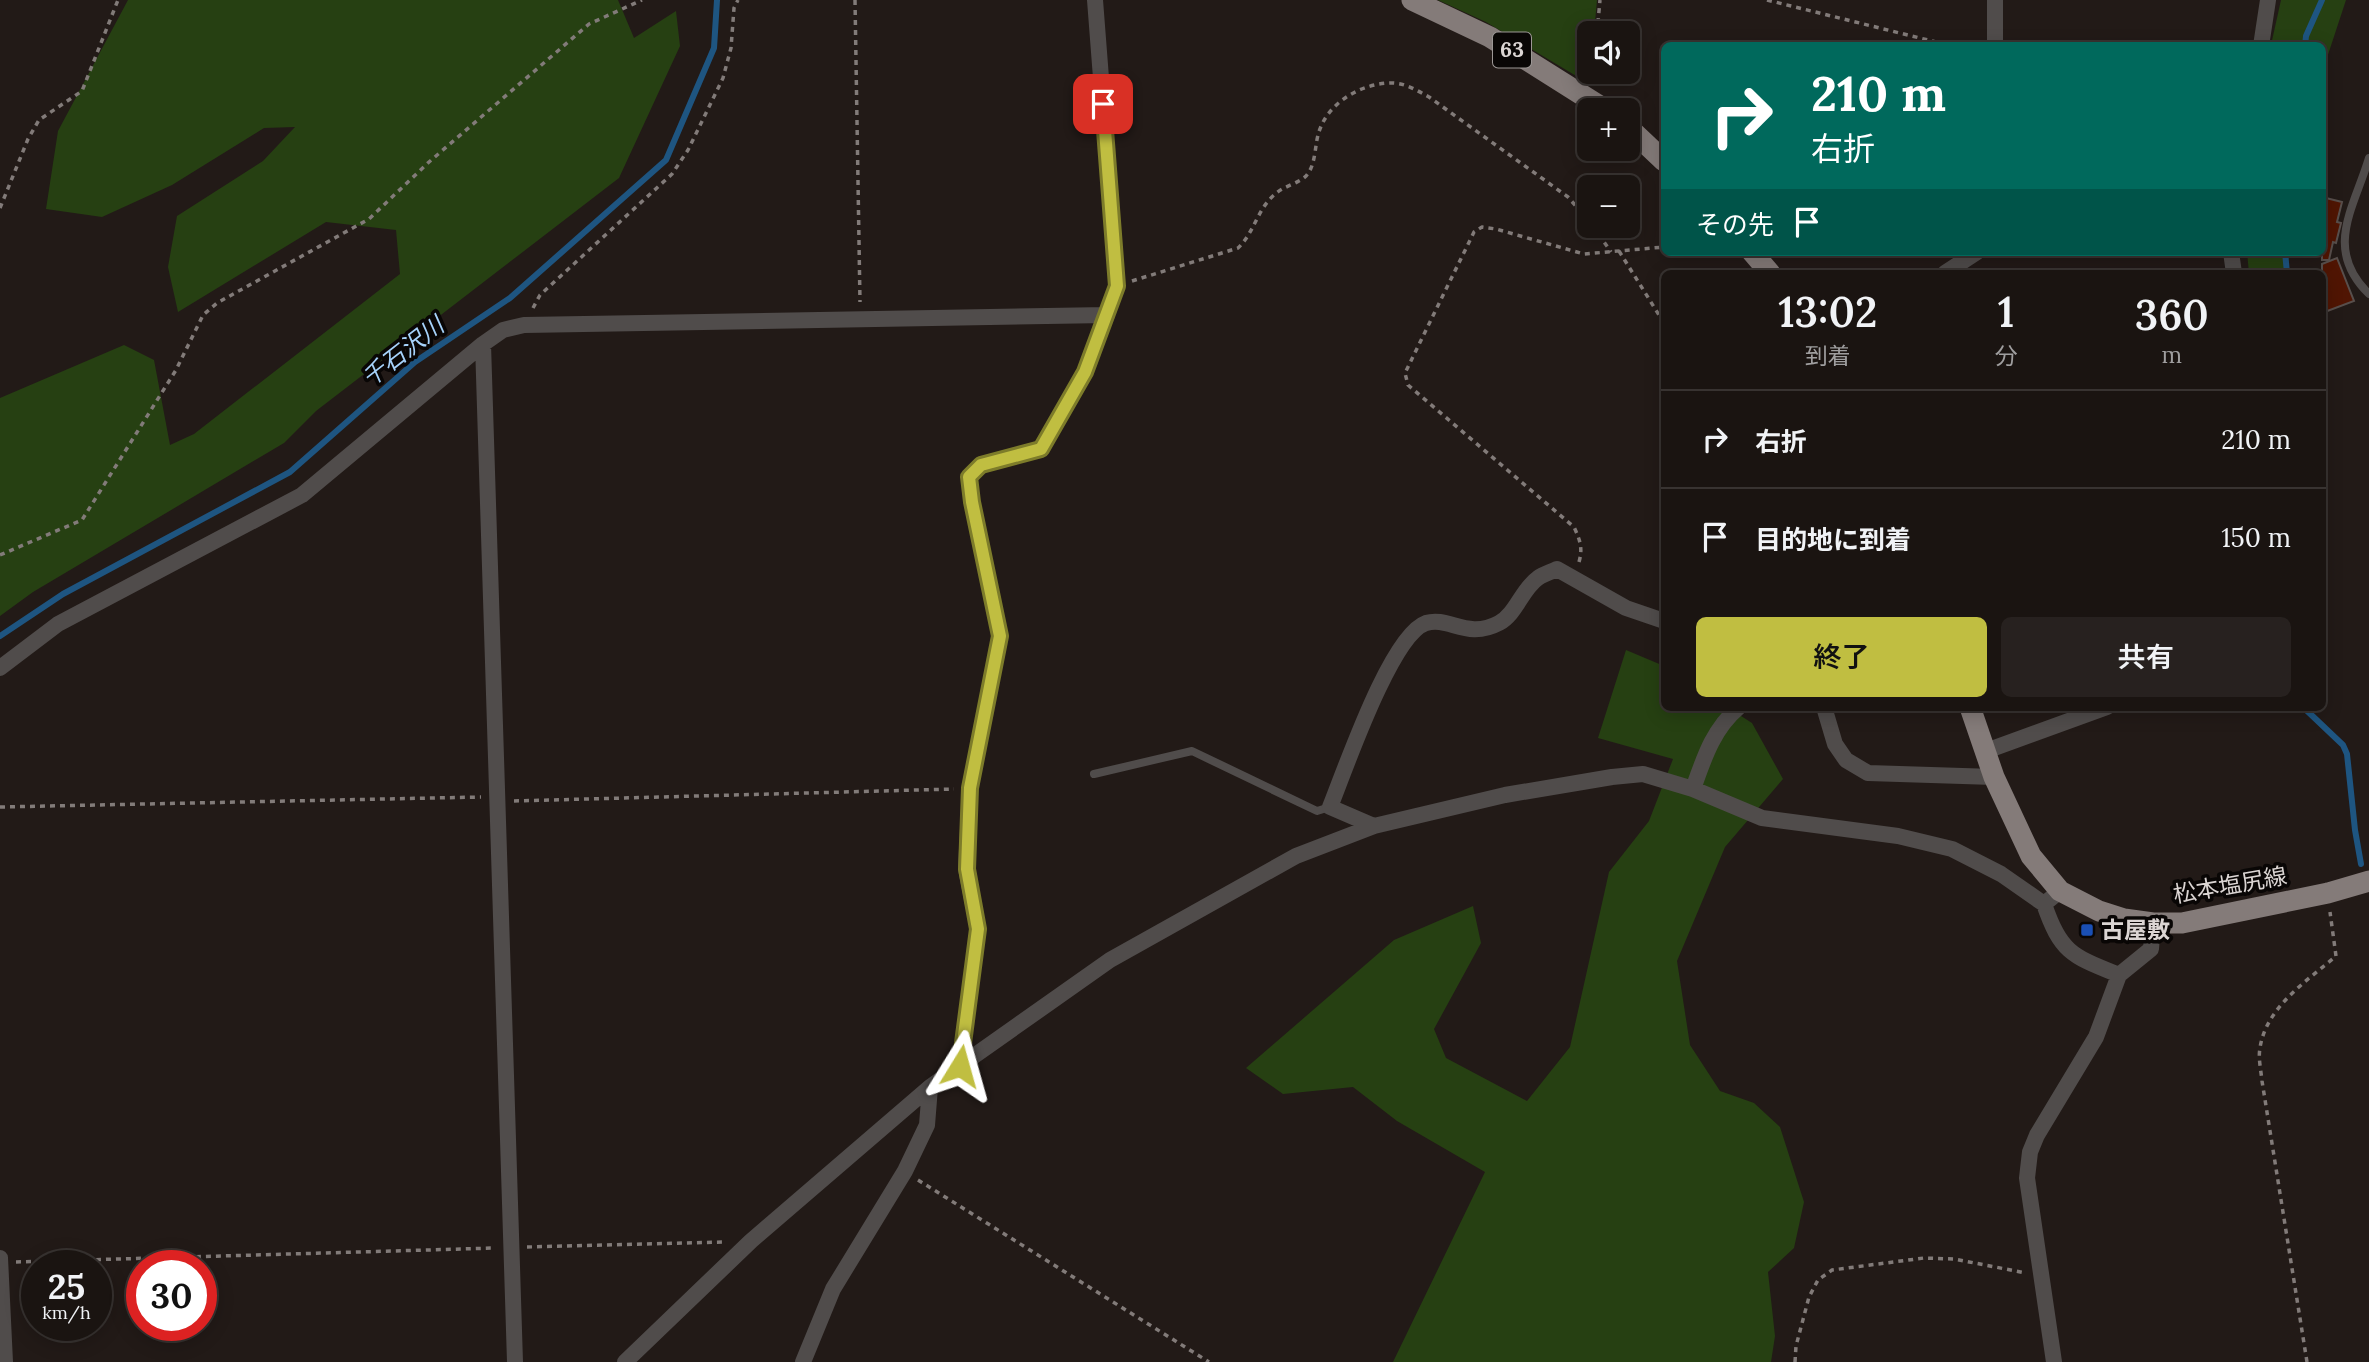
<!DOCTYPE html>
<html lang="ja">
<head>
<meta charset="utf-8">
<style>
  body { margin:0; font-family:Lora,"Noto Sans JP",serif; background:#27211f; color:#f1f3f6; height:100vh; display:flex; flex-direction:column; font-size:26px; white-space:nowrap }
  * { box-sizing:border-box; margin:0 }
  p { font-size:23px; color:#9f9e9f }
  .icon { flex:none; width:38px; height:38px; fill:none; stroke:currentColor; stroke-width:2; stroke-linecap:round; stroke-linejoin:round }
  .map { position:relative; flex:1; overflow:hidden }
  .panel { position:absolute; left:1661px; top:270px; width:665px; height:441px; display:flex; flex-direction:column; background:#1a1411; border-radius:10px; box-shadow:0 4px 18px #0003,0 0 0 2px #383331 }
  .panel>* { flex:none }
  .top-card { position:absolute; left:1661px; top:42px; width:665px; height:214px; border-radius:10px; box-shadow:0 4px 18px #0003,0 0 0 2px #383331; background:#00695c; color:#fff; overflow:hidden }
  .tools { position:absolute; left:1577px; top:21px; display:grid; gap:14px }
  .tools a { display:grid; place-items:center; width:63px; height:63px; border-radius:10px; background:#1a1411; box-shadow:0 4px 18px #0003,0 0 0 2px #383331; font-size:35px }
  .speed { position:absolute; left:21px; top:1250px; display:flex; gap:14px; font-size:35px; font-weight:700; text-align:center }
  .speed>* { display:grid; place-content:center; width:91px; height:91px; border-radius:50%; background:#1a1411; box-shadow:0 4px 18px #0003,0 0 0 2px #383331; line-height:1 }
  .speed small { font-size:18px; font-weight:400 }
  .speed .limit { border:10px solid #d22; background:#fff; color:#111 }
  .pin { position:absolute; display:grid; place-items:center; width:60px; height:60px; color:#fff; margin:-30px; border-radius:14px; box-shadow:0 4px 10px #0006 }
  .me { position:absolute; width:77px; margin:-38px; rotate:8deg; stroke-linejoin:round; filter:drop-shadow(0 0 5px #0008) }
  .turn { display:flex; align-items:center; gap:24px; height:147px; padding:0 35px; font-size:32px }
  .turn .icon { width:91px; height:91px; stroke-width:2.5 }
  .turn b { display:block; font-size:49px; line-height:60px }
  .then { display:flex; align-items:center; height:66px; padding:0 35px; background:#0003; gap:14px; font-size:26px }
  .eta { display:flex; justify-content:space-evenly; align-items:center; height:119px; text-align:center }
  .eta b { font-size:42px; font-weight:600; line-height:49px }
  .action { display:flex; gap:14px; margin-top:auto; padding:14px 35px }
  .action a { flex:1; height:80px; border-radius:10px; background:#c0be41; color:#111; font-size:28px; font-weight:600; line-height:80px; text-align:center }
  .action a+a { background:#27211f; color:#f1f3f6 }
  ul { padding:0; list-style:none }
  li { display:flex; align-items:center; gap:21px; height:98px; padding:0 35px; border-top:2px solid #383331 }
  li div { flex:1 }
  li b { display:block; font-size:26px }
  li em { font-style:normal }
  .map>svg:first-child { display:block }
  .green { fill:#264012 }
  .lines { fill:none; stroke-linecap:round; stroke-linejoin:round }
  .stream { stroke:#1e5581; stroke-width:6 }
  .building { fill:#501503; stroke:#584f4c; stroke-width:2 }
  .path { stroke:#827b79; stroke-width:3.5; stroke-dasharray:5 5; stroke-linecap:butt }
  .lane { stroke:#504c4b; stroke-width:8 }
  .street { stroke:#504c4b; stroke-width:16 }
  .primary { stroke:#847b79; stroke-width:21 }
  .route-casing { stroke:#7d7c2a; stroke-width:18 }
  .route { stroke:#c0be41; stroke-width:12 }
  .transit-dot { fill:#1a4fb4; stroke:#090605; stroke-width:2.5 }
  .labels { text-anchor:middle; stroke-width:7; stroke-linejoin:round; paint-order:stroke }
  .shield { fill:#090605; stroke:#9c9795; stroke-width:2 }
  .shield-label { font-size:21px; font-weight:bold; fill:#dbd5d3 }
  .street-label { font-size:23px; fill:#dbd5d3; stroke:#090605 }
  .poi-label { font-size:23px; font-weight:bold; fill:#dbd5d3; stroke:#090605; text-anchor:start }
  .water-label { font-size:24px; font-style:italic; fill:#a6d2fa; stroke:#090605 }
</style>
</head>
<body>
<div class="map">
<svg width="2369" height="1362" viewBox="0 0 2369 1362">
  <rect width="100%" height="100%" fill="#221a17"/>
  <path class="green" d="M128,0H618L634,38L676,11L680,46L619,178L316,411L284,443L33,592L0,616V398L124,345L154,360L170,445L194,434L400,274L396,230L326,222L178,312L168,267L177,216L263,161L295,127L264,128L172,185L102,217L46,209L58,131Z
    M1438,0H1597L1594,33H1589V72H1596V77L1588,83L1486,22Z
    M2281,0H2346L2322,73V46L2271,45Z
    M2247,252H2290L2286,273H2249Z
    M1626,650L1664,666V707H1727L1752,723L1783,779L1725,847L1677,961L1690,1045L1720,1091L1754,1103L1780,1127L1804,1202L1794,1248L1768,1272L1775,1336L1771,1362H1393L1485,1172L1397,1121L1353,1087L1283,1094L1246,1068L1394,940L1473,906L1481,943L1434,1029L1446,1058L1527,1101L1570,1047L1609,872L1649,821L1673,759L1598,738Z"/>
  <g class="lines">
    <path class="stream" d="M2305,46L2306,36L2322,0
      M2285,252L2287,273
      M0,636L63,594L290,472L415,362L510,298L666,160L714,48L717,0
      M2303,707L2343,745L2347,754L2355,830L2361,864"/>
  </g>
  <path class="building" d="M2322,197L2342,202L2337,222L2341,223L2336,243L2333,242L2329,260H2322Z
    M2337,258L2354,301L2322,313V264Z"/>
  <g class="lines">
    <path class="path" d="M855,0L860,302
      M1767,0L1952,46
      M1597,33L1600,0
      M1598,84L1599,72
      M0,208L28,139L39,120L82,91L118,0
      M1593,226L1611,252
      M1619,251L1664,323
      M1132,281L1238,248C1254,233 1257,210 1274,195C1283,186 1298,184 1306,176C1317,164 1314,143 1320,129C1330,101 1364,82 1394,83C1407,84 1418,91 1429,97L1568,197L1589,221
      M533,308L540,295L672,174L688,150L723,78L731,48L734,8L738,0
      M0,555L82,520L176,370L203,315L217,303L369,219L429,162L589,24L642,0
      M1579,562C1583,548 1580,540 1574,527L1408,385L1405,373L1474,232L1482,227L1496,229L1584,254L1664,247
      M514,801L954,789
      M0,807L481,797
      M918,1180L1209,1362
      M527,1247L726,1242
      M16,1262L495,1248
      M1795,1362L1796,1346L1809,1297L1818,1280L1832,1270L1924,1258L1954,1259L2026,1273
      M2307,1362L2262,1081C2261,1070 2258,1058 2260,1048C2266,1007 2307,981 2336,956L2330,912"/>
    <path class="lane" d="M2369,158C2354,208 2323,249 2369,294
      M1094,774L1192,751L1317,811L1330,807"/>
    <path class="street" d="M1995,0V46
      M2261,46L2268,0
      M2231,252L2234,273
      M1945,273L1977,252
      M483,344L515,1362
      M0,668L58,624L302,495L483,344L503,330L524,325L1107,315
      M1824,707L1835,744L1846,760L1868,773L1994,777
      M1986,751L2107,707
      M1693,789C1704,758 1713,729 1739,707
      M1374,826L1330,807C1345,770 1391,635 1426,623C1449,616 1467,640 1499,623C1516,614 1522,589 1538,578C1543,574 1551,572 1557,569L1626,608L1664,621
      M2044,904C2061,953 2072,956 2119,975
      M960,1066L978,929L966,869L970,788L1000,636L972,502L969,477L981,465L1041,449L1085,372L1117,286L1095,0
      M0,1258L5,1362
      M625,1362L751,1241L930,1087L1110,960L1296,856L1374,826L1505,795L1612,777L1643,774L1693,789L1762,818L1898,836L1952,849L2001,874L2044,904L2060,891
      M803,1362L833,1289L905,1171L927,1125L930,1087
      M2054,1362L2027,1178L2030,1152L2037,1135L2096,1037L2119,975L2151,949L2153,923"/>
    <path class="primary" d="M1412,0L1490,37L1606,110
      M1628,127L1664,161
      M1752,252L1770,273
      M1970,707L1994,777L2031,856L2060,891L2099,911L2124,919L2153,923H2182L2328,893L2369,881"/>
  </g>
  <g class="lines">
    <g class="route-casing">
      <path id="route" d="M960,1066L978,929L967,869L970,788L1000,636L972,502L969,477L981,465L1041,449L1085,372L1117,286L1103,104"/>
    </g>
    <use href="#route" class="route"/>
  </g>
  <rect class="transit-dot" x="2080" y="923" width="14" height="14" rx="3.5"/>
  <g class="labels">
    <rect class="shield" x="1493" y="32.5" width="38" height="35" rx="5"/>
    <g class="shield-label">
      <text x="1512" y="57">63</text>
    </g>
    <g class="street-label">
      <text transform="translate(2230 885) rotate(-10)" y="8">松本塩尻線</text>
    </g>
    <g class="poi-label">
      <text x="2101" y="938">古屋敷</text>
    </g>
    <g class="water-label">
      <text transform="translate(403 352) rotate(-38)" y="8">千石沢川</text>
    </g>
  </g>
</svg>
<div class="tools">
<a><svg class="icon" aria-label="sound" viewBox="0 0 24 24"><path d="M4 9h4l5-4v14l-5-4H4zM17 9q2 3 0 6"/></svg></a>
<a>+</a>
<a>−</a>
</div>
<div class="speed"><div>25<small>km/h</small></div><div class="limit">30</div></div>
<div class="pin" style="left:1103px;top:104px;background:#d93025"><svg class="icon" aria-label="arrive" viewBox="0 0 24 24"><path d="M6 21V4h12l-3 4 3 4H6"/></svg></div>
<svg class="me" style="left:960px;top:1066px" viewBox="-20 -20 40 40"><path d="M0-17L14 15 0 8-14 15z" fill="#c0be41" stroke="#fff" stroke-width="4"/></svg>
<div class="top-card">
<div class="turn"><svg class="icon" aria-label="right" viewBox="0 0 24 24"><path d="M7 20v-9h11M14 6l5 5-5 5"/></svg><div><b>210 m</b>右折</div></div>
<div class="then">その先<svg class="icon" aria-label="arrive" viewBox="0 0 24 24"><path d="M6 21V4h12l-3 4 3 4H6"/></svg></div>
</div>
<section class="panel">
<div class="eta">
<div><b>13:02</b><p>到着</p></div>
<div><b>1</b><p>分</p></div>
<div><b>360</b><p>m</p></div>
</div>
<ul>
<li><svg class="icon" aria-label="right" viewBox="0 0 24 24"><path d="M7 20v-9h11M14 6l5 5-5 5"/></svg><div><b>右折</b></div><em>210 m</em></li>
<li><svg class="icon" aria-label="arrive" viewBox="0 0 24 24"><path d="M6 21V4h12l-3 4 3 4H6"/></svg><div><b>目的地に到着</b></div><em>150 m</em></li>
</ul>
<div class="action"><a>終了</a><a>共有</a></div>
</section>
</div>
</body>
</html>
